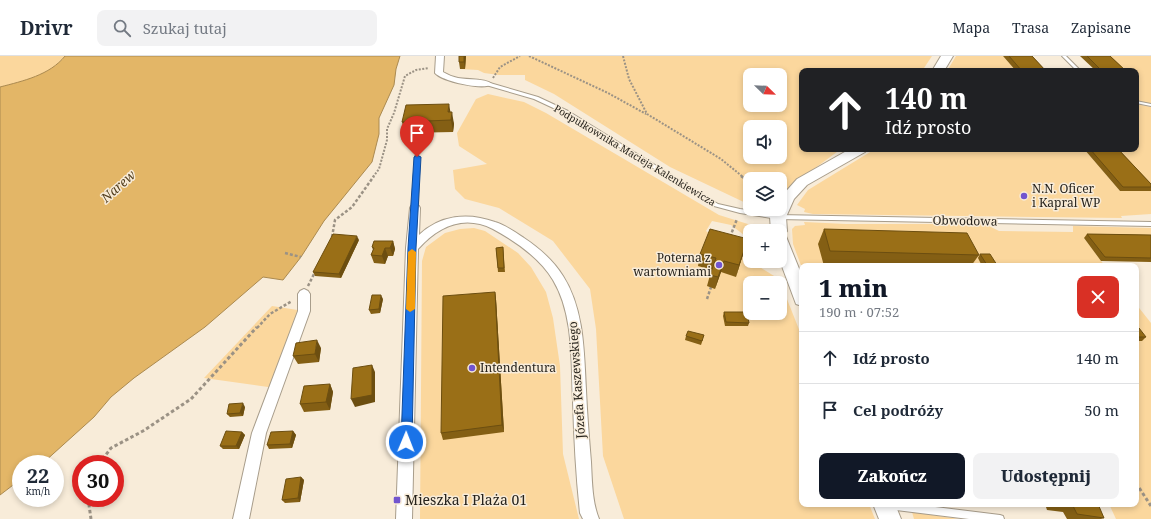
<!DOCTYPE html>
<html lang="pl">
<head>
<meta charset="utf-8">
<style>
  body { margin:0; font-family:"Noto Serif",serif; background:#f2f2f3; color:#1f2937; height:100vh; display:flex; flex-direction:column; font-size:15px; white-space:nowrap }
  * { box-sizing:border-box; margin:0 }
  p { font-size:13px; color:#747a83 }
  .icon { flex:none; width:22px; height:22px; fill:none; stroke:currentColor; stroke-width:2; stroke-linecap:round; stroke-linejoin:round }
  .map { position:relative; flex:1; overflow:hidden }
  .sheet { position:absolute; left:799px; top:207px; width:340px; height:244px; display:flex; flex-direction:column; background:#fff; border-radius:8px; box-shadow:0 2px 6px #0003 }
  .sheet>* { flex:none }
  .hud { position:absolute; left:799px; top:12px; width:340px; height:84px; border-radius:8px; box-shadow:0 2px 6px #0003; background:#202124; color:#fff; overflow:hidden }
  .needle { width:26px; rotate:113deg }
  .controls { position:absolute; left:743px; top:12px; display:grid; gap:8px }
  .controls a { display:grid; place-items:center; width:44px; height:44px; border-radius:8px; background:#fff; box-shadow:0 2px 6px #0003; font-size:20px }
  .speed { position:absolute; left:12px; top:399px; display:flex; gap:8px; font-size:20px; font-weight:700; text-align:center }
  .speed>* { display:grid; place-content:center; width:52px; height:52px; border-radius:50%; background:#fff; box-shadow:0 2px 6px #0003; line-height:1 }
  .speed small { font-size:10px; font-weight:400 }
  .speed .limit { border:6px solid #d22; background:#fff; color:#111 }
  .pin { position:absolute; display:grid; place-items:center; width:34px; height:34px; color:#fff; margin:-41px -17px; border-radius:50% 50% 50% 0; rotate:-45deg; box-shadow:0 0 4px #0007 }
  .pin .icon { rotate:45deg }
  .me { position:absolute; width:44px; margin:-22px; rotate:1deg; stroke-linejoin:round; filter:drop-shadow(0 0 3px #0008) }
  .turn { display:flex; align-items:center; gap:14px; height:84px; padding:0 20px; font-size:18px }
  .turn .icon { width:52px; height:52px; stroke-width:2.5 }
  .turn b { display:block; font-size:28px; line-height:34px }
  .round { display:grid; place-items:center; flex:none; width:42px; height:42px; border-radius:8px; background:#f2f2f3 }
  .head { display:flex; align-items:center; justify-content:space-between; height:68px; padding:0 20px }
  h1 { font-size:24px; font-weight:800; line-height:30px; color:#111827 }
  .primary-button { display:flex; gap:8px; margin-top:auto; padding:8px 20px }
  .primary-button a { flex:1; height:46px; border-radius:8px; background:#111827; color:#fff; font-size:16px; font-weight:800; line-height:46px; text-align:center }
  .primary-button a+a { background:#f2f2f3; color:#1f2937 }
  ul { padding:0; list-style:none }
  li { display:flex; align-items:center; gap:12px; height:52px; padding:0 20px; border-top:1px solid #e0e1e3 }
  li div { flex:1 }
  li b { display:block; font-size:15px }
  li em { font-style:normal }
  header { display:flex; align-items:center; gap:24px; box-sizing:border-box; height:56px; padding:0 20px; background:#fff; border-bottom:1px solid #e0e1e3 }
  header strong { font-size:19px }
  nav { display:flex; gap:22px; margin-inline-start:auto; font-size:14px }
  .search { width:280px; height:36px; background:#f2f2f3; display:flex; align-items:center; gap:10px; box-sizing:border-box; padding:0 14px; border-radius:8px; color:#747a83; font-size:15px }
  .map>svg:first-child { display:block }
  .green { fill:#fbd79d; fill-rule:evenodd }
  .water { fill:#e3b667; stroke:#ab8a50 }
  .lines { fill:none; stroke-linecap:round; stroke-linejoin:round }
  .lane-casing { stroke:#a89d8b; stroke-width:2 }
  .street-casing { stroke:#a89d8b; stroke-width:2 }
  .secondary-casing { stroke:#a89d8b; stroke-width:2 }
  .path-far2 { stroke:#9b9285; stroke-width:2; stroke-dasharray:2 1.5; stroke-linecap:butt }
  .path-far1 { stroke:#9b9285; stroke-width:2.5; stroke-dasharray:3 2; stroke-linecap:butt }
  .path { stroke:#9b9285; stroke-width:3; stroke-dasharray:3.5 2.5; stroke-linecap:butt }
  .lane { fill:#fff; fill-rule:evenodd }
  .street { fill:#fff; fill-rule:evenodd }
  .secondary { fill:#fff; fill-rule:evenodd }
  .wall { fill:#845f14 }
  .shaded-wall { fill:#6c4e10 }
  .building { fill:#9a6f17; stroke:#6c4e10 }
  .route { fill:#1a73e8; stroke:#114b97 }
  .slow { fill:#f59e0b }
  .poi-dot { fill:#7155cf; stroke:#f8ecd9; stroke-width:1.5 }
  .labels { text-anchor:middle; stroke-width:3; stroke-linejoin:round; paint-order:stroke }
  .far-street-label { font-size:10px; fill:#27231c; stroke:#f8ecd9 }
  .poi-label { font-size:12px; fill:#27231c; stroke:#f8ecd9; text-anchor:start }
  .street-label { font-size:12px; fill:#27231c; stroke:#f8ecd9 }
  .water-label { font-size:13px; font-style:italic; fill:#533f1d; stroke:#f8ecd9 }
  .near-poi-label { font-size:14px; fill:#27231c; stroke:#f8ecd9; text-anchor:start }
</style>
</head>
<body>
<header>
<strong>Drivr</strong>
<div class="search"><svg class="icon" aria-label="search" viewBox="0 0 24 24"><circle cx="10" cy="10" r="6"/><path d="M15 15l6 6"/></svg>Szukaj tutaj</div>
<nav><a>Mapa</a><a>Trasa</a><a>Zapisane</a></nav>
</header>
<div class="map">
<svg width="1151" height="463" viewBox="0 0 1151 463">
  <rect width="100%" height="100%" fill="#f8ecd9"/>
  <path class="green" d="M0,0H65C50,20 23,25 0,31Z
    M461,0H932L922,15H802V93H841L780,138V123H750V149L670,111L554,38L525,24V19H499L484,17L478,14L460,13ZM750,19H780V49H750ZM750,71H780V101H750Z
    M956,0H1003L1016,15H947Z
    M1103,0H1151V48L1136,44V15H1120Z
    M488,38L524,46L546,57L719,159L764,173L765,175H750V180L744,179L731,169L712,165L706,175L731,193L750,191V205H758V210L779,223L802,281V448H869L875,463H624L603,400L596,273L590,233L553,185L499,152L465,143L455,133L453,114L487,108L459,90L457,77L476,43ZM750,227H780V257H750Z
    M1136,48L1151,51V158L1121,160L1122,162L813,158L804,156L805,153L797,149L808,134L875,93H1084L1120,135L1112,93H1136Z
    M804,166L846,168H985L999,175L1073,176V170L1151,172V183L1084,182L1105,210H802V212L793,188L792,173L795,170L805,169Z
    M474,172L485,175L518,197L531,211L546,236L553,262L560,310L563,398L579,463H420L422,205L426,191L445,177L460,173Z
    M1136,248L1151,267V463H1116L1109,448H1136Z
    M272,250L304,255L275,332L204,322Z
    M912,456L959,463H914Z"/>
  <path class="water" d="M65,0H400L396,13L394,29L379,62V78L372,106L324,165L301,201L283,224L263,221L205,271L134,322L111,341L94,361L43,407L21,408V423L0,439V31C23,25 50,19 65,0Z"/>
  <g class="lines">
    <g class="lane-casing">
      <path id="lane" d="M1062,0H1066L1081,15H1077Z
        M486,27H490L538,41L568,55L718,148L740,153L778,159L1151,166V170L778,163L740,157L714,150L564,57L534,43L486,29Z
        M1136,45L1151,48V50L1136,47Z
        M415,100H417L419,101L418,152L415,154L412,152Z
        M884,448H911L1000,459L1003,460L1004,463H969L888,453L885,452Z"/>
    </g>
    <g class="street-casing">
      <path id="street" d="M436,0H444L443,16C448,19 453,21 458,22C468,24 485,22 492,28C484,35 442,25 435,17Z
        M415,149L419,150L420,152L419,179C440,159 468,156 495,166C505,169 515,176 524,182C539,192 553,204 563,220C584,253 584,295 586,334C587,358 589,382 591,406C592,425 592,446 599,463H583L580,457C576,420 574,382 573,345C571,306 574,259 553,224C540,202 515,185 493,173C463,158 438,171 418,193L412,463H396L406,192L410,152L411,150Z
        M304,233L308,235L310,238V255L266,377L249,463H233L252,377L298,255V238L300,235Z"/>
    </g>
    <g class="secondary-casing">
      <path id="secondary" d="M941,0H953L944,15H932Z
        M850,93H867L865,96L807,129L794,143L786,161L787,175L785,178L802,220V250L796,248L780,205V175H771L770,161L774,153H780L781,141L797,123Z
        M873,448H895L901,463H879Z"/>
    </g>
    <path class="path-far2" d="M529,0L608,37L646,58
      M623,0L629,23L647,58L721,103L743,121
      M493,22L500,11L520,0
      M373,121L379,113L387,84V73L394,57L405,20L416,14L429,12"/>
    <path class="path-far1" d="M741,120L750,127
      M332,181L335,164L352,151L374,120
      M730,181L737,163
      M285,197L301,201
      M308,230L315,216
      M707,243L711,231
      M257,272L270,258L292,245"/>
    <path class="path" d="M99,408L111,392L143,375L191,343L257,271
      M1136,427L1151,450
      M88,442L91,463"/>
    <use href="#lane" class="lane"/>
    <use href="#street" class="street"/>
    <use href="#secondary" class="secondary"/>
  </g>
  <path class="wall" d="M459,0H466L465,13H460L459,6Z
    M1003,0H1032L1046,15H1016Z
    M1080,0H1110L1126,15H1096Z
    M450,56L454,68L453,76L405,77L402,66Z
    M1084,93H1118L1151,128V135H1120Z
    M824,173L979,199L971,210H824L818,188Z
    M1087,178L1151,179V206L1101,205L1084,182Z
    M359,184L341,222L315,220L313,216Z
    M393,185L395,193L393,200H388L385,208L374,207L371,199L373,194L372,191Z
    M503,191L505,216H498L496,192Z
    M744,195L736,221L721,216L715,233L707,230L710,219L712,214L698,210L700,198Z
    M980,198L997,209L982,210L978,202Z
    M495,236L496,243L504,376L443,384L441,377Z
    M383,243L380,257L371,258L369,254Z
    M724,256L749,267L748,270H725L723,260Z
    M1136,272L1146,281L1142,285H1136Z
    M686,280L703,283L701,289L685,284Z
    M321,292L319,306L298,308L293,300Z
    M330,328L333,336L330,354L304,356L300,348Z
    M245,351L243,360L230,361L227,358Z
    M293,375L296,379L292,392L269,393L267,389Z
    M242,376L245,379L239,393H223L220,390Z
    M301,421L304,424L300,446L285,447L282,444Z
    M1045,448H1102V449L1099,451L1104,462L1101,463H1067L1063,456L1047,454Z"/>
  <path class="shaded-wall" d="M464,0H466L465,13L464,6Z
    M449,48L451,59L448,56Z
    M452,56L454,68L453,76L451,64Z
    M357,180L359,184L341,222L339,218Z
    M748,183L744,195L736,221L739,209Z
    M393,185L395,193L393,200L390,192Z
    M385,192L388,200L385,208L382,200Z
    M724,205L721,216L715,233L718,221Z
    M495,236L496,243L504,376L502,369Z
    M381,239L383,243L380,257L379,253Z
    M317,284L321,292L319,306L315,298Z
    M372,309L375,316V346L355,351L351,343Z
    M330,328L333,336L330,354L326,346Z
    M243,347L245,351L243,360L240,357Z
    M293,375L296,379L292,392L290,388Z
    M242,376L245,379L239,393L236,390Z
    M301,421L304,424L300,446L298,442Z"/>
  <path class="building" d="M459,0H464V6H459Z
    M1009,0H1032L1046,15H1022Z
    M1087,0H1110L1126,15H1102Z
    M449,48L448,56H452L451,64L402,66L406,49Z
    M1090,93H1118L1151,128V131H1123Z
    M710,173L748,183L739,209L724,205L718,221L710,219L716,202L700,198Z
    M824,173L967,177L979,199L830,195Z
    M333,178L357,180L339,218L313,216Z
    M1087,178L1151,179V202L1105,201Z
    M374,185H393L390,192H385L382,200L371,199L374,192L372,191Z
    M503,191L504,212H498L496,192Z
    M980,198H990L997,209H987Z
    M495,236L502,369L441,377L443,240Z
    M372,239H381L379,253L369,254Z
    M724,256H747L749,267L726,266Z
    M1136,272H1139L1146,281H1136Z
    M688,275L704,279L702,285L686,280Z
    M317,284L315,298L293,300L296,287Z
    M372,309V339L351,343L353,312Z
    M330,328L326,346L300,348L304,330Z
    M243,347L240,357L227,358L229,348Z
    M226,375L242,376L236,390H220Z
    M293,375L290,388L267,389L271,376Z
    M301,421L298,442L282,444L286,423Z
    M1059,448H1102V449L1098,448L1104,462L1077,458L1073,450Z"/>
  <path class="route" d="M417,99L421,101L416,192L412,386L410,390L406,391L403,390L401,386L408,192L414,101Z"/>
  <path class="slow" d="M412,193L416,196L415,253L410,256L406,253L408,196Z"/>
  <g class="poi-dot">
    <circle cx="1024" cy="140" r="4"/>
    <circle cx="719" cy="209" r="4"/>
    <circle cx="472" cy="312" r="4"/>
    <rect x="393" y="440" width="8" height="8" rx="2"/>
  </g>
  <g class="labels">
    <g class="far-street-label">
      <text transform="translate(635 99) rotate(31)" y="4">Podpułkownika Macieja Kalenkiewicza</text>
    </g>
    <g class="poi-label">
      <text x="1032" y="137">N.N. Oficer<tspan x="1032" dy="14">i Kapral WP</tspan></text>
      <text x="711" y="206" text-anchor="end">Poterna z<tspan x="711" dy="14">wartowniami</tspan></text>
      <text x="480" y="316">Intendentura</text>
    </g>
    <g class="street-label">
      <text transform="translate(965 165) rotate(1)" y="4">Obwodowa</text>
      <text transform="translate(577 324) rotate(-94)" y="4">Józefa Kaszewskiego</text>
    </g>
    <g class="water-label">
      <text transform="translate(118 130) rotate(-42)" y="5">Narew</text>
    </g>
    <g class="near-poi-label">
      <text x="405" y="449">Mieszka I Plaża 01</text>
    </g>
  </g>
</svg>
<div class="controls">
<a><svg class="needle" viewBox="-14 -14 28 28"><path d="M0-13l5 13h-10z" fill="#e53935"/><path d="M0 13l5-13h-10z" fill="#747a83"/></svg></a>
<a><svg class="icon" aria-label="sound" viewBox="0 0 24 24"><path d="M4 9h4l5-4v14l-5-4H4zM17 9q2 3 0 6"/></svg></a>
<a><svg class="icon" aria-label="layers" viewBox="0 0 24 24"><path d="M12 4l9 5-9 5-9-5zM3 14l9 5 9-5"/></svg></a>
<a>+</a>
<a>−</a>
</div>
<div class="speed"><div>22<small>km/h</small></div><div class="limit">30</div></div>
<div class="pin" style="left:417px;top:101px;background:#d93025"><svg class="icon" aria-label="arrive" viewBox="0 0 24 24"><path d="M6 21V4h12l-3 4 3 4H6"/></svg></div>
<svg class="me" style="left:406px;top:386px" viewBox="-20 -20 40 40"><circle r="17" fill="#1a73e8" stroke="#fff" stroke-width="3"/><path d="M0-11L8 9 0 5-8 9z" fill="#fff"/></svg>
<div class="hud">
<div class="turn"><svg class="icon" aria-label="ahead" viewBox="0 0 24 24"><path d="M12 20V5M6 11l6-6 6 6"/></svg><div><b>140 m</b>Idź prosto</div></div>
</div>
<section class="sheet">
<div class="head"><div><h1>1 min</h1><p>190 m · 07:52</p></div><a class="round" style="background:#d93025;color:#fff"><svg class="icon" aria-label="close" viewBox="0 0 24 24"><path d="M6 6l12 12M18 6L6 18"/></svg></a></div>
<ul>
<li><svg class="icon" aria-label="ahead" viewBox="0 0 24 24"><path d="M12 20V5M6 11l6-6 6 6"/></svg><div><b>Idź prosto</b></div><em>140 m</em></li>
<li><svg class="icon" aria-label="arrive" viewBox="0 0 24 24"><path d="M6 21V4h12l-3 4 3 4H6"/></svg><div><b>Cel podróży</b></div><em>50 m</em></li>
</ul>
<div class="primary-button"><a>Zakończ</a><a>Udostępnij</a></div>
</section>
</div>
</body>
</html>
